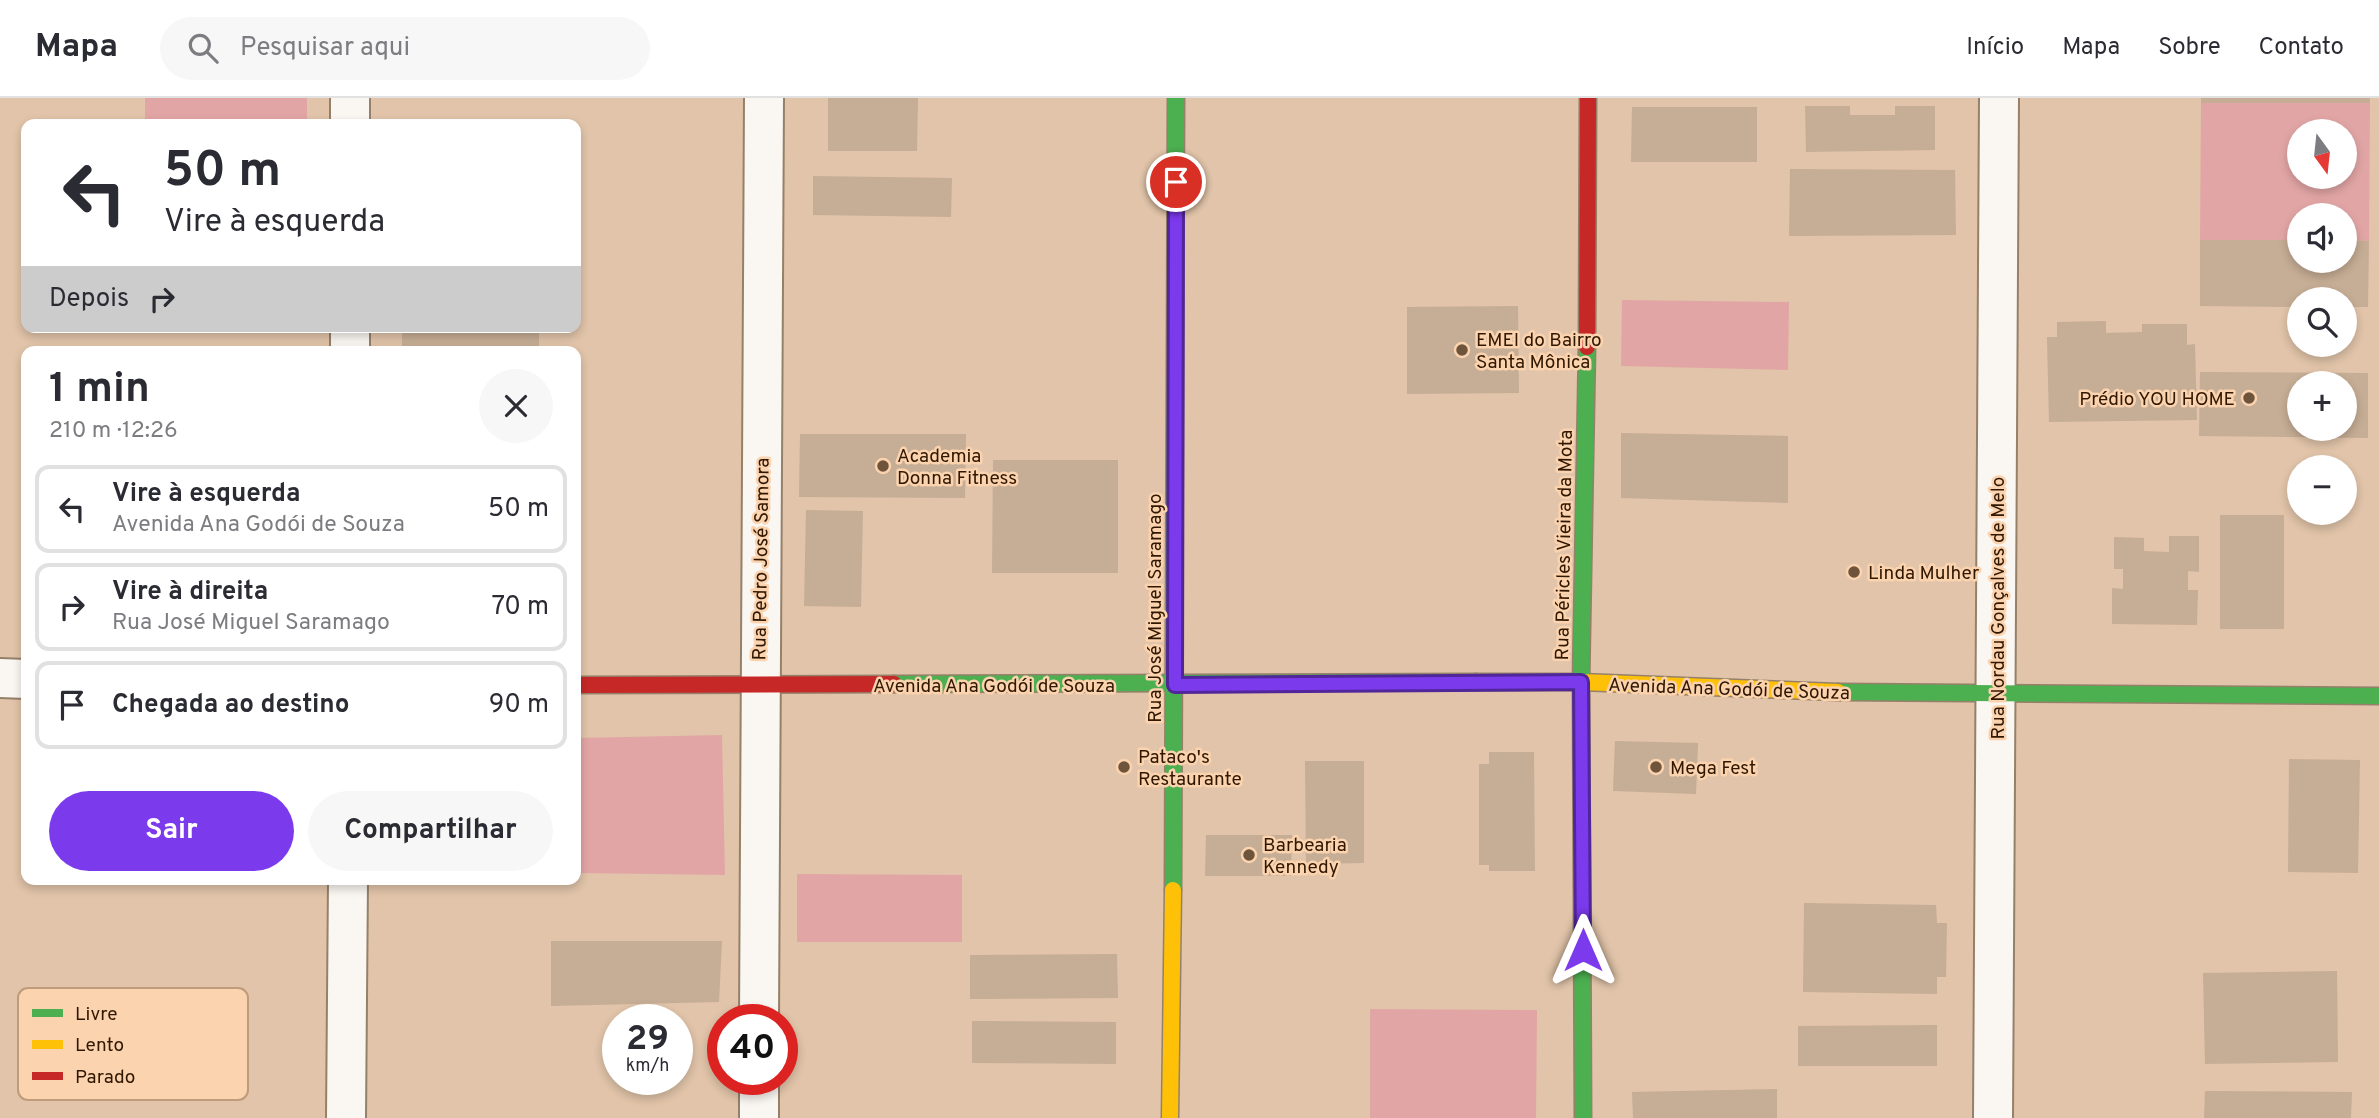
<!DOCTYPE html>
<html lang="pt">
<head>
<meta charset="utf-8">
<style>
  body { margin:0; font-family:Overpass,sans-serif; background:#f7f7f7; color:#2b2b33; height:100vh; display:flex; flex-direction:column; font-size:26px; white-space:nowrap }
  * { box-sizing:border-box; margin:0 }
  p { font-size:23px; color:#7c7c81 }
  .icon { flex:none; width:38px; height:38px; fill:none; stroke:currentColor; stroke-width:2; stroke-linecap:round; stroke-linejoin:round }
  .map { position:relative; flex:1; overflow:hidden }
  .side { position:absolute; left:21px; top:248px; width:560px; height:539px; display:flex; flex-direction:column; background:#fff; border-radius:14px; box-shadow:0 4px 10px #0003 }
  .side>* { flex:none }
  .banner { position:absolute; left:21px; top:21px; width:560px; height:214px; border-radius:14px; box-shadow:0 4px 10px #0003; background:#fff; color:#2b2b33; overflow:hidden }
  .needle { width:46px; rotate:165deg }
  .fabs { position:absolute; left:2287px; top:21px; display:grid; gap:14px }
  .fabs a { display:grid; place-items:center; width:70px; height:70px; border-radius:50%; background:#fff; box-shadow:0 4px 10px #0003; font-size:35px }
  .speed { position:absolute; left:602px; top:906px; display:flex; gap:14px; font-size:35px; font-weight:700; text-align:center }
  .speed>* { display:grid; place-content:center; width:91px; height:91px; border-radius:50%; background:#fff; box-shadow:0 4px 10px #0003; line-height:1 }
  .speed small { font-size:18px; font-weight:400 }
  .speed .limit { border:10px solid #d22; background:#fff; color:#111 }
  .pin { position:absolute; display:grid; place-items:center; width:60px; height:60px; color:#fff; margin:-30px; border:4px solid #fff; border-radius:50%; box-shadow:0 2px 7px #0007 }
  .me { position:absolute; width:77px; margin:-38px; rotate:0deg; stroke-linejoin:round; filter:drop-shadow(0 0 5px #0008) }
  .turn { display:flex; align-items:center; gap:24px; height:147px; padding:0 28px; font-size:32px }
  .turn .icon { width:91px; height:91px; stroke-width:2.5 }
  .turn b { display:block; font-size:49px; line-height:60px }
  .then { display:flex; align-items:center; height:66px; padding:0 28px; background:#0003; gap:14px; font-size:26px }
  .round { display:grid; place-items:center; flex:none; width:74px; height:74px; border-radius:37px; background:#f7f7f7 }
  .headline { display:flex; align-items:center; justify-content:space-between; height:119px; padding:0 28px }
  h1 { font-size:42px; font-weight:700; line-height:52px }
  .primary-button { display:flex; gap:14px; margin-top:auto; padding:14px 28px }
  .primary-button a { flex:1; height:80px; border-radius:42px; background:#7c3aed; color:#fff; font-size:28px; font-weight:700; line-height:80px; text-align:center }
  .primary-button a+a { background:#f7f7f7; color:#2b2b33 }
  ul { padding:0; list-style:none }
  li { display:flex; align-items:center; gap:21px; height:88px; margin:0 14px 10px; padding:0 14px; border:4px solid #e1e1e2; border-radius:14px }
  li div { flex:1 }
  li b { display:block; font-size:26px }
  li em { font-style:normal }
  header { display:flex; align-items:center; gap:42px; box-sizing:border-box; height:98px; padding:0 35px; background:#fff; border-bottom:2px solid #e1e1e2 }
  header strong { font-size:33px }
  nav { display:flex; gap:38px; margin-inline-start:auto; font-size:24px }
  .search { width:490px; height:63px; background:#f7f7f7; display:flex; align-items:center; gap:18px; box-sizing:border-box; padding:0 24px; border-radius:38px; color:#7c7c81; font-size:26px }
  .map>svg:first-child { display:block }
  .green { fill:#e2a5a5; fill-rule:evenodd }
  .building { fill:#c6ad95; fill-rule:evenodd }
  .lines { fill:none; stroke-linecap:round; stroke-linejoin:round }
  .street-casing { stroke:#95806a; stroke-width:42 }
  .fast-casing { stroke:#95806a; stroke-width:19 }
  .slow-casing { stroke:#95806a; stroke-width:19 }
  .jam-casing { stroke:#95806a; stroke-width:19 }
  .street { stroke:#faf6f2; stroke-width:38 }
  .fast { stroke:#4caf50; stroke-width:16 }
  .slow { stroke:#ffc107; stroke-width:16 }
  .jam { stroke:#c62828; stroke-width:16 }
  .route-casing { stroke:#51269a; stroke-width:18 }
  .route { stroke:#7c3aed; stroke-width:12 }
  .poi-dot { fill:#6e543b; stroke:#fbd3af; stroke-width:2.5 }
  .labels { text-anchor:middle; stroke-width:5; stroke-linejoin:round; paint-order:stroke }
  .poi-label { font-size:19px; fill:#301700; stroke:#fbd3af; text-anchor:start }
  .street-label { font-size:19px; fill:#301700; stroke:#fbd3af }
  .key { fill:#fbd3af; stroke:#be9b7a; stroke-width:2 }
  .key-label { font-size:19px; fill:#301700 }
</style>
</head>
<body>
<header>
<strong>Mapa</strong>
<div class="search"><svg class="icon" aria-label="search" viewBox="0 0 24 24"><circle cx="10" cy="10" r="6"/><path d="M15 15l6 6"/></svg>Pesquisar aqui</div>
<nav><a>Início</a><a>Mapa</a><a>Sobre</a><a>Contato</a></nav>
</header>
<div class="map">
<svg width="2379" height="1020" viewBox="0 0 2379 1020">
  <rect width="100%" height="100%" fill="#e1c4a9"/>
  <path class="green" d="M145,0H307V26H145Z
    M2201,5H2370L2369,143L2345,142V117H2300L2299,142H2200ZM2300,33H2345V79H2300Z
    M1622,202L1789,204L1788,272L1621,268Z
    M722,637L725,777L576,775V640Z
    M797,776L962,777V844H797Z
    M1370,911L1537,912L1536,1020H1370Z"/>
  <path class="building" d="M828,0H918L917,53H828Z
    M2201,0H2370V5H2201Z
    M1805,8H1850V17H1895V8H1935V52L1806,54Z
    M1632,9H1757V64H1631Z
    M1790,71L1955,72L1956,137L1789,138Z
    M813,78L952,80L951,119L813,117Z
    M2200,142H2300V163H2345V142L2369,143L2368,209H2345V201H2300V209L2200,208Z
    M1518,208L1519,295L1407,296V209Z
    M2106,223V235L2142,234V226H2187V247L2195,246L2197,322L2049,324L2047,239H2057V224Z
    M402,229H539V249L402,248Z
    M2200,274L2368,275V340L2199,338ZM2300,285H2345V331H2300Z
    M1621,335L1788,338V405L1621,400Z
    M800,336H966L965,400L799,399Z
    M993,362H1118V475H992Z
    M806,412L863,413L861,509L804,508Z
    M2220,417H2284V531H2220Z
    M2169,438H2199V474L2188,473V492H2198L2197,527L2112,526V490L2123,491V471H2114V439L2144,440V453L2169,454Z
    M1615,643L1698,645L1696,696L1613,693Z
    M1489,654H1534L1535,773H1489V767H1479V666H1489Z
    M2289,661L2360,662L2358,775L2288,774Z
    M1305,663H1364V765L1306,766Z
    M1206,737H1292L1291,778H1205Z
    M1804,805L1936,807L1937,825H1947L1946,879H1937V896L1803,894Z
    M551,843H722L719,904L551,908Z
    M1117,856L1118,900L970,901V857Z
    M2337,873L2338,964L2205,966L2203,875Z
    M972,923L1116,924V966L972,965Z
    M1937,927V968H1798V928Z
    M1777,991V1020H1633L1632,994Z
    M2205,993L2352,994L2351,1020H2204Z"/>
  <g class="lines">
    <g class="street-casing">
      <path id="street" d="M350,26V0
        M350,254V229
        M0,580L26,581
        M759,922L764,0
        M346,1020L348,782
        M759,1020V982
        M1993,1020L1999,0"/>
    </g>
    <g class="fast-casing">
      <path id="fast" d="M894,586L1476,584
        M1838,594L2379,598
        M1173,792L1176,0
        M1583,1020L1581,584L1587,249"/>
    </g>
    <g class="slow-casing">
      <path id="slow" d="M1476,584H1581L1838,594
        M1170,1020L1173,792"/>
    </g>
    <g class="jam-casing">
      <path id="jam" d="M1587,249L1588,0
        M576,587L894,586"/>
    </g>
    <use href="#street" class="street"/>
    <use href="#fast" class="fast"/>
    <use href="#slow" class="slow"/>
    <use href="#jam" class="jam"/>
  </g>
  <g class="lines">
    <g class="route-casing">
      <path id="route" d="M1176,84L1175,587L1581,584L1583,852"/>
    </g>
    <use href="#route" class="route"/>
  </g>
  <g class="poi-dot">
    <circle cx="1462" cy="252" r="7"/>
    <circle cx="2249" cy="300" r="7"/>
    <circle cx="883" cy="368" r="7"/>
    <circle cx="1854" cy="474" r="7"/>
    <circle cx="1124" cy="669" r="7"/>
    <circle cx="1656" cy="669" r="7"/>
    <circle cx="1249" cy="757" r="7"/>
  </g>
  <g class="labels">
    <g class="poi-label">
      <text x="1476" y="248">EMEI do Bairro<tspan x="1476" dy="22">Santa Mônica</tspan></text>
      <text x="2235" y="307" text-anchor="end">Prédio YOU HOME</text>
      <text x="897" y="364">Academia<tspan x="897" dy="22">Donna Fitness</tspan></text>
      <text x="1868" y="481">Linda Mulher</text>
      <text x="1138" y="665">Pataco's<tspan x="1138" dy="22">Restaurante</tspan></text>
      <text x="1670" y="676">Mega Fest</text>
      <text x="1263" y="753">Barbearia<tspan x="1263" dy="22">Kennedy</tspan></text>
    </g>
    <g class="street-label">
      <text transform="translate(1563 447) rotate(-89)" y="7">Rua Péricles Vieira da Mota</text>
      <text transform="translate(760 461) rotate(-89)" y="7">Rua Pedro José Samora</text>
      <text transform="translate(1154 510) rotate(-90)" y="7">Rua José Miguel Saramago</text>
      <text transform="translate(1997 510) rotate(-90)" y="7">Rua Nordau Gonçalves de Melo</text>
      <text x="994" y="594">Avenida Ana Godói de Souza</text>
      <text transform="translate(1729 590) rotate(2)" y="7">Avenida Ana Godói de Souza</text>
    </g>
  </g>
  <rect x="18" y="890" width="230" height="112" rx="10" class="key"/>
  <rect x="32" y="911" width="31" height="8" fill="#4caf50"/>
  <rect x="32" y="942" width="31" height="9" fill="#ffc107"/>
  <rect x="32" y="974" width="31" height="8" fill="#c62828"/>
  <g class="key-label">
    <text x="75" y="922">Livre</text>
    <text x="75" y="953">Lento</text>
    <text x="75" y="985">Parado</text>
  </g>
</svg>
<div class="fabs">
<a><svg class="needle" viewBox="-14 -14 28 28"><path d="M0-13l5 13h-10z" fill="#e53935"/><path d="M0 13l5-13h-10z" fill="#7c7c81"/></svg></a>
<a><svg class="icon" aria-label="sound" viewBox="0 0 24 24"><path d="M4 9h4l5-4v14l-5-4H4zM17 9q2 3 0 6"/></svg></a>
<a><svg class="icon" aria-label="search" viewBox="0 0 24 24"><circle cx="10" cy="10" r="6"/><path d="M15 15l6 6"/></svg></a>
<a>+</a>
<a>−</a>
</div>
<div class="speed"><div>29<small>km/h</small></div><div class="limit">40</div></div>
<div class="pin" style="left:1176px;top:84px;background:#d93025"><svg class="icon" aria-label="arrive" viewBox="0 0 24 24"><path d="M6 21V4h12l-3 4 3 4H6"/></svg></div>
<svg class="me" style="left:1583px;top:852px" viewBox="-20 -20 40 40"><path d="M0-17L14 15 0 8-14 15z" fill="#7c3aed" stroke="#fff" stroke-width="4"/></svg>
<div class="banner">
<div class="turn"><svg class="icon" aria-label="left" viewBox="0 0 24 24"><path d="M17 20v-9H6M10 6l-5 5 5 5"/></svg><div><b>50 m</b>Vire à esquerda</div></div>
<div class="then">Depois<svg class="icon" aria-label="right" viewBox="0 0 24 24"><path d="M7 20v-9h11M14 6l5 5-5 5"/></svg></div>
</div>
<section class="side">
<div class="headline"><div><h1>1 min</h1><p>210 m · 12:26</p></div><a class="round"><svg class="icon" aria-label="close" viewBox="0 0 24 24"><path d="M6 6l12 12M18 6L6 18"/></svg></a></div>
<ul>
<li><svg class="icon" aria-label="left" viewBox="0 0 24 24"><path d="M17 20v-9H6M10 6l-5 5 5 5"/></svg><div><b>Vire à esquerda</b><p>Avenida Ana Godói de Souza</p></div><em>50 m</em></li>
<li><svg class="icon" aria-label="right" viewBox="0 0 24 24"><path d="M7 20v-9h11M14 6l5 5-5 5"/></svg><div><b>Vire à direita</b><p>Rua José Miguel Saramago</p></div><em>70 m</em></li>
<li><svg class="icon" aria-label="arrive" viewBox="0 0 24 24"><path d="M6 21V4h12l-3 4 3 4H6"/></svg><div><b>Chegada ao destino</b></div><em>90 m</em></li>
</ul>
<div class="primary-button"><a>Sair</a><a>Compartilhar</a></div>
</section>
</div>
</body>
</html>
